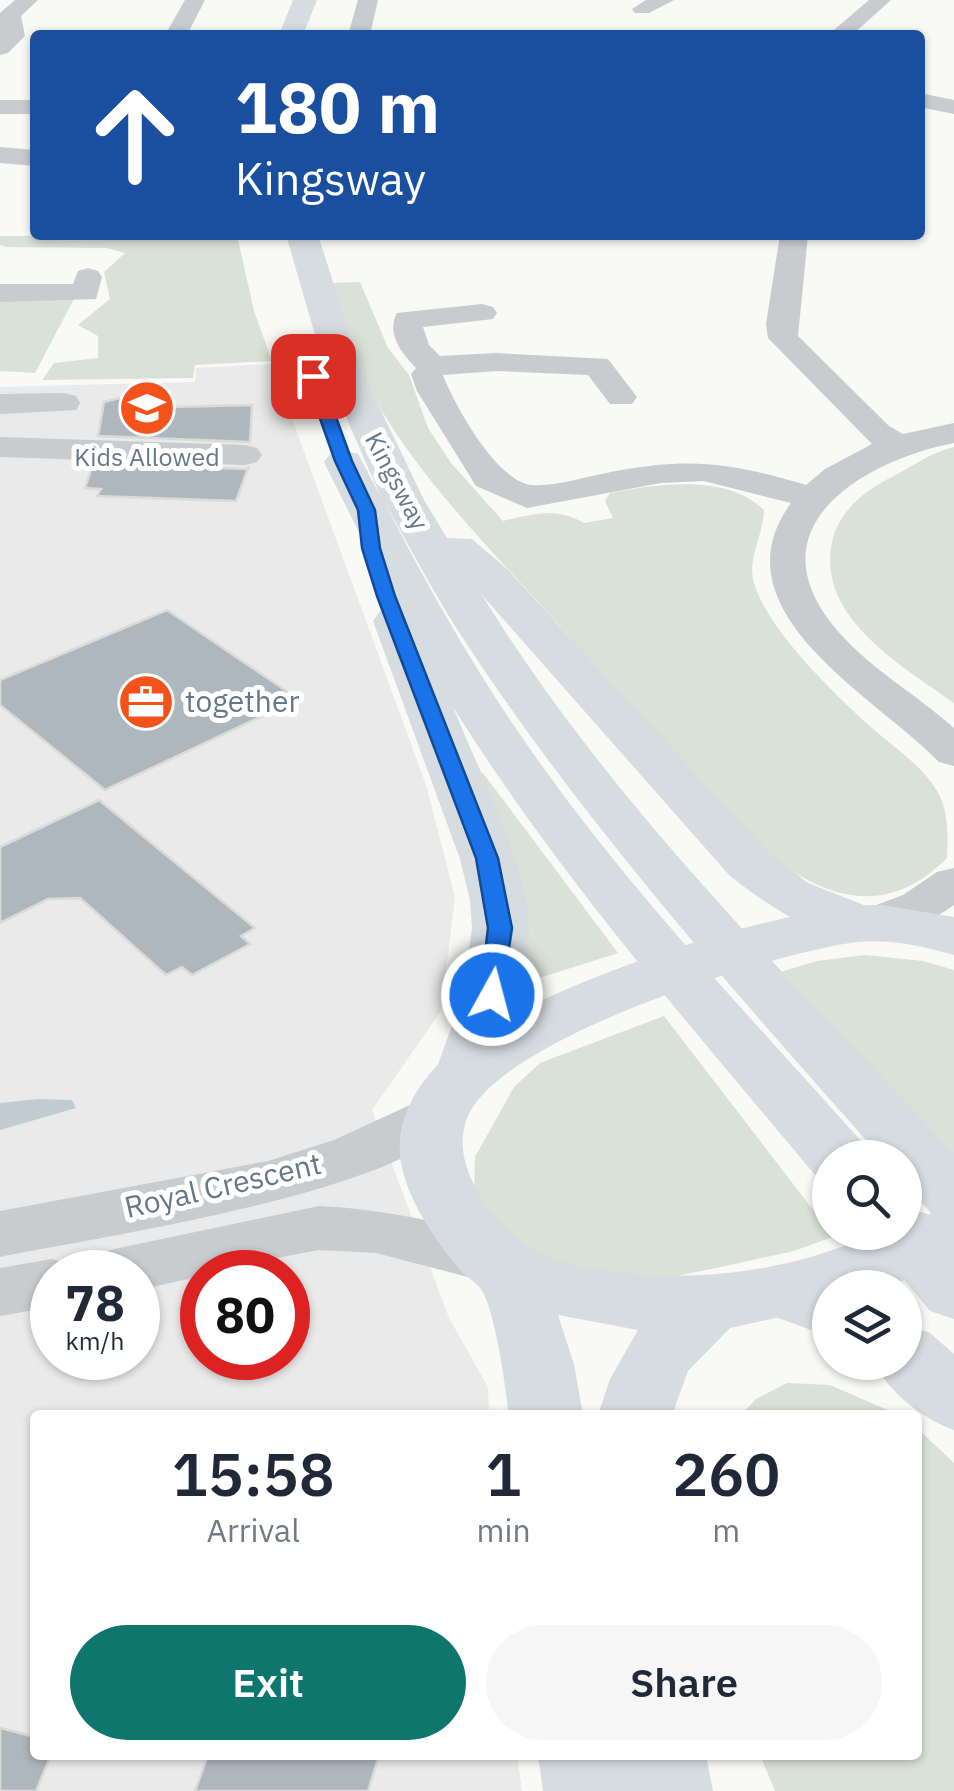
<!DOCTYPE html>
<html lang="en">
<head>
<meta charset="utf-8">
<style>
  body { margin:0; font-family:"IBM Plex Sans",sans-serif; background:#f6f6f7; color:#1f2937; height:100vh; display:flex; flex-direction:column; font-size:38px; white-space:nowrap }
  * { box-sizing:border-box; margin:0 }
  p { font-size:32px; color:#747a83 }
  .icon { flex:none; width:55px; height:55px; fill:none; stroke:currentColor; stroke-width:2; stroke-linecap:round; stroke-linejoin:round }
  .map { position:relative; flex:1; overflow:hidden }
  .drawer { position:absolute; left:30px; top:1410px; width:892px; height:350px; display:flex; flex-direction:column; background:#fff; border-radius:10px; box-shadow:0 2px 8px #0004 }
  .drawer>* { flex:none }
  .guide { position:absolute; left:30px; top:30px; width:895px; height:210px; border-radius:10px; box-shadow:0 2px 8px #0004; background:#1a4fa0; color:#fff; overflow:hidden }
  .buttons { position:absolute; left:812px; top:1140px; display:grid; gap:20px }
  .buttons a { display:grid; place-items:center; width:110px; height:110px; border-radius:50%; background:#fff; box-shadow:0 2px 8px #0004; font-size:50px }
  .speed { position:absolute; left:30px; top:1250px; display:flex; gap:20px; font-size:50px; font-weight:700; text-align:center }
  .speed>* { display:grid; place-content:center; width:130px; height:130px; border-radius:50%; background:#fff; box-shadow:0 2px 8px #0004; line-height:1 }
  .speed small { font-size:25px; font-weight:400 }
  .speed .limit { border:15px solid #d22; background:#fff; color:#111 }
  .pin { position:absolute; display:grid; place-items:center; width:85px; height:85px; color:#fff; margin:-42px; border-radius:20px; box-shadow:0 5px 15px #0006 }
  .me { position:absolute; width:110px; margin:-55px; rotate:7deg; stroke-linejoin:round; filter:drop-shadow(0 0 8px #0008) }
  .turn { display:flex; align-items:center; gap:35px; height:210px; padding:0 40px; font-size:45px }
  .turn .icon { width:130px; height:130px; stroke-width:2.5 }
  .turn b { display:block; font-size:70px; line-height:85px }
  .eta { display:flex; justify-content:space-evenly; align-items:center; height:170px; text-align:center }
  .eta b { font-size:60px; font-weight:600; line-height:70px }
  .cta { display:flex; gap:20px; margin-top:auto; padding:20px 40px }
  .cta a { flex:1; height:115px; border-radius:60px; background:#0f766e; color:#fff; font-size:40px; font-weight:600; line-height:115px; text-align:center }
  .cta a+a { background:#f6f6f7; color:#1f2937 }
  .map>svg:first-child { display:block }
  .built { fill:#e9eae9; fill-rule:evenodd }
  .green { fill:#dae1d6 }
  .water { fill:#c1ccd2 }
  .building { fill:#aeb7bd; stroke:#dadad8; stroke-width:2.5 }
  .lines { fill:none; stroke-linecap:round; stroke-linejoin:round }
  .minor { fill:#c8cccf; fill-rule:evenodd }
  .major { fill:#d6dce0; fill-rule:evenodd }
  .highway { fill:#d6dce0; fill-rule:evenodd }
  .route { fill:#1a73e8; stroke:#114b97; stroke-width:2.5 }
  .labels { text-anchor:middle; stroke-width:10; stroke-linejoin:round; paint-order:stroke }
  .far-poi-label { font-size:25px; fill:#657889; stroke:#fff }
  .far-street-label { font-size:25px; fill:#657889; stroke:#fff }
  .poi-label { font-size:30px; fill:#657889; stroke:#fff; text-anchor:start }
  .street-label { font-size:30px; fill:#657889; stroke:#fff }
</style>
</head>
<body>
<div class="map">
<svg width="954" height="1791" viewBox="0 0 954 1791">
  <rect width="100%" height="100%" fill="#f9f9f6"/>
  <path class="built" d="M272,364L426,785L455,897L441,1011L372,1110L449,1318L488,1387L489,1415H35V1755H517L522,1791H0V387L195,382L196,368ZM52,1272H138V1358H52ZM202,1272H288V1358H202Z"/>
  <path class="green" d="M237,235L254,311L272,361L195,365L193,378L42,380L54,363L98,358V336L78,325L110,299L104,272L125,253L107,248L6,247L0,245V236Z
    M360,282L388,348L409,375L428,428L451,463L503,521C533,514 557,507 584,523L613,518L605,501L610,493C657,484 726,473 764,510C764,530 752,550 752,570C753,617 837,697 871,727C894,748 920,763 937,791C949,811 948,836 947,858C880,925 815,894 752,841C688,770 624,698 560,626C474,530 352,416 333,283Z
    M0,296L75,297L35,373L0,371Z
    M954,447V703C903,666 816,618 832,542C839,511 865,490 892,477C913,466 932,452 954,447Z
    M483,773L618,953L511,987L468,775Z
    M865,955L923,961L954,970V1166L770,975L817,961Z
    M664,1016L830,1232L835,1236L794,1251L721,1267L666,1278L613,1281L523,1249L493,1219L474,1189L475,1157L514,1087L540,1063Z
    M787,1383L830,1385L899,1415H741L756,1399Z
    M918,1429L954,1463V1791H775L760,1755H918Z"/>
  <path class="water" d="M39,1099L72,1100L76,1108L0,1130V1103Z"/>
  <path class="building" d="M140,393L172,407L252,405L250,442L98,436L104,402Z
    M93,464L245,469L248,468L236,501L97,496L101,489L85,488Z
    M167,610L298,699L105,790L0,705V680Z
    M99,800L255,928L241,936L250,944L192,975L182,967L166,975L80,898L48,899L0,923V847Z
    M0,1728L35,1737V1755H51L36,1791H0Z
    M208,1755H379L368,1791H195Z"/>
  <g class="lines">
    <path class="minor" d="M15,0H38L21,16L25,36L8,53L0,55V13Z
      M185,0H205L187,35H165Z
      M358,0H378L370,35H348Z
      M646,0H674L649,13H635L632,9Z
      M869,0H891L852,35H828Z
      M920,93L954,100V114L920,107Z
      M0,100H35V114H0Z
      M0,147L35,150V166L0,163Z
      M780,235H808L798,336L889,426L903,434L954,423V443C867,460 753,524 832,624C865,666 915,693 954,728V766L939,762C877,697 712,611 791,503L704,481L661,483L527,508L476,486L417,391L411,374L416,368C401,353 386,333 397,313L482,304L493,307L497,313L493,319L423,327L429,345L440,356L496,353L608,359L637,397L632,404H610L588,375L496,371L443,375C455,406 497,482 532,485C554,487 593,475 616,471C693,457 732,463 806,485L825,469L872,444L768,338L766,324Z
      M88,268L98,271L102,277L96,299L0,302V284H73L78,271Z
      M64,393L76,396L80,403L76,410L0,414V394Z
      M0,437L245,445L257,448L262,455L257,462L245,465L0,457Z
      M954,868V905C927,924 887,944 855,935L848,924L855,913L903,895L937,872Z
      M436,1093L455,1099L463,1113C419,1191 92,1238 0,1257V1211L268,1161L334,1140Z
      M319,1206C385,1209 449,1223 512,1244L520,1260L512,1276L491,1283L376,1253L319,1250L202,1272V1276L138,1290V1272H85L93,1255L114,1249Z
      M52,1259L73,1266L76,1272H52V1307L0,1316V1268Z"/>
    <path class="major" d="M881,905L954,917V955C923,946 889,939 857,942C776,952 492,1039 466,1121C456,1152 470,1182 487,1206C524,1255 555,1265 616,1272C681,1280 747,1275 811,1257C843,1248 872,1232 905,1232V1223L954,1205V1260L885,1288H830V1306L730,1328L688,1371L672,1415H598L610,1379L638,1330L558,1315L574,1364L583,1415H509C506,1389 495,1309 481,1289C476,1282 465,1276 459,1269C434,1238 404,1196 400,1155C397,1120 416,1085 442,1061C515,992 780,904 881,905Z
      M538,1755H706L713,1791H543Z"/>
    <path class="highway" d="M293,0H317L303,35H279Z
      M286,235H318L361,369L424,500L447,538L472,539L507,569L768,852L808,883L879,911L887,924L879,937C831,950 767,905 730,876L482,595C609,802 788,977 954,1153V1220L931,1213L905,1184V1158H882C732,989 580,819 457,629C431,588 409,545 385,503C432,596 484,686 545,770C640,902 753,1020 861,1141L870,1158H830V1180L815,1175C689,1024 558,875 453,707C477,767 514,837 526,901C536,958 518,1036 489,1085L467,1092L445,1085L436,1070L463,995L472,928L470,900L460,859L373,621L380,611L396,607L324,462L330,454L344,450L358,454L381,497L325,369Z
      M905,1207L927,1214L954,1244V1319L930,1311L879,1250L870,1232H905Z
      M789,1265L851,1288H830V1337L765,1313L755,1293L765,1273Z
      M905,1324L930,1333L954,1354V1430C923,1419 889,1393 874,1362H905Z"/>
  </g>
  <path class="route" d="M313,371L321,376L352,461L375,510L380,548L395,596L498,858L512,928L501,1001H483L480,995L488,928L476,858L377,596L362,548L358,510L335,461L305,376Z"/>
  <defs>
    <g id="school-disc" transform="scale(2.875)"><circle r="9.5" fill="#f3521b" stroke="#fff"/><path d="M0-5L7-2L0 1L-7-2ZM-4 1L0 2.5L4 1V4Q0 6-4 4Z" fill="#fff"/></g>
    <g id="office-disc" transform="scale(2.875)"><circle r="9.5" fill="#f3521b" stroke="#fff"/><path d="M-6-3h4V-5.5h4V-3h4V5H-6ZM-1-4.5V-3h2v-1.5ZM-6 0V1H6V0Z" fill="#fff"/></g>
  </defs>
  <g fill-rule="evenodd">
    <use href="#school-disc" x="147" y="408"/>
    <use href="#office-disc" x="146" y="702"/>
  </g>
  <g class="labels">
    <g class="far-poi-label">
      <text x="147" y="466">Kids Allowed</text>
    </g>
    <g class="far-street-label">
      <text transform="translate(397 481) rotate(62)" y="9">Kingsway</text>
    </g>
    <g class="poi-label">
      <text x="185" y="712">together</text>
    </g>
    <g class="street-label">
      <text transform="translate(223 1186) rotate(-13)" y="10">Royal Crescent</text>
    </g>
  </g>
</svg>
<div class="buttons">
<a><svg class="icon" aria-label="search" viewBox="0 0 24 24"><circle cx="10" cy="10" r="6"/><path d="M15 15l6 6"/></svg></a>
<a><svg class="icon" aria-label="layers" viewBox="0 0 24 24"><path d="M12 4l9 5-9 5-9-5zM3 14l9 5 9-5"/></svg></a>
</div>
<div class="speed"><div>78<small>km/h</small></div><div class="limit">80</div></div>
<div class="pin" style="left:313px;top:376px;background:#d93025"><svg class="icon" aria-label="arrive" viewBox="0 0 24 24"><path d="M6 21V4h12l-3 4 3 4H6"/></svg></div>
<svg class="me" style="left:492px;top:995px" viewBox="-20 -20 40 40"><circle r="17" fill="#1a73e8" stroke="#fff" stroke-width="3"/><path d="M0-11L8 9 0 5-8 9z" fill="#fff"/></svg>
<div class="guide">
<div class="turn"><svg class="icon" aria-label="ahead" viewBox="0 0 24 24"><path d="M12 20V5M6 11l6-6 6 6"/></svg><div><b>180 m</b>Kingsway</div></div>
</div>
<section class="drawer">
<div class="eta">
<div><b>15:58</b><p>Arrival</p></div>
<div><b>1</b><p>min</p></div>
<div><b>260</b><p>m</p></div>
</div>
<div class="cta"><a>Exit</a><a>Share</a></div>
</section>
</div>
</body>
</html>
